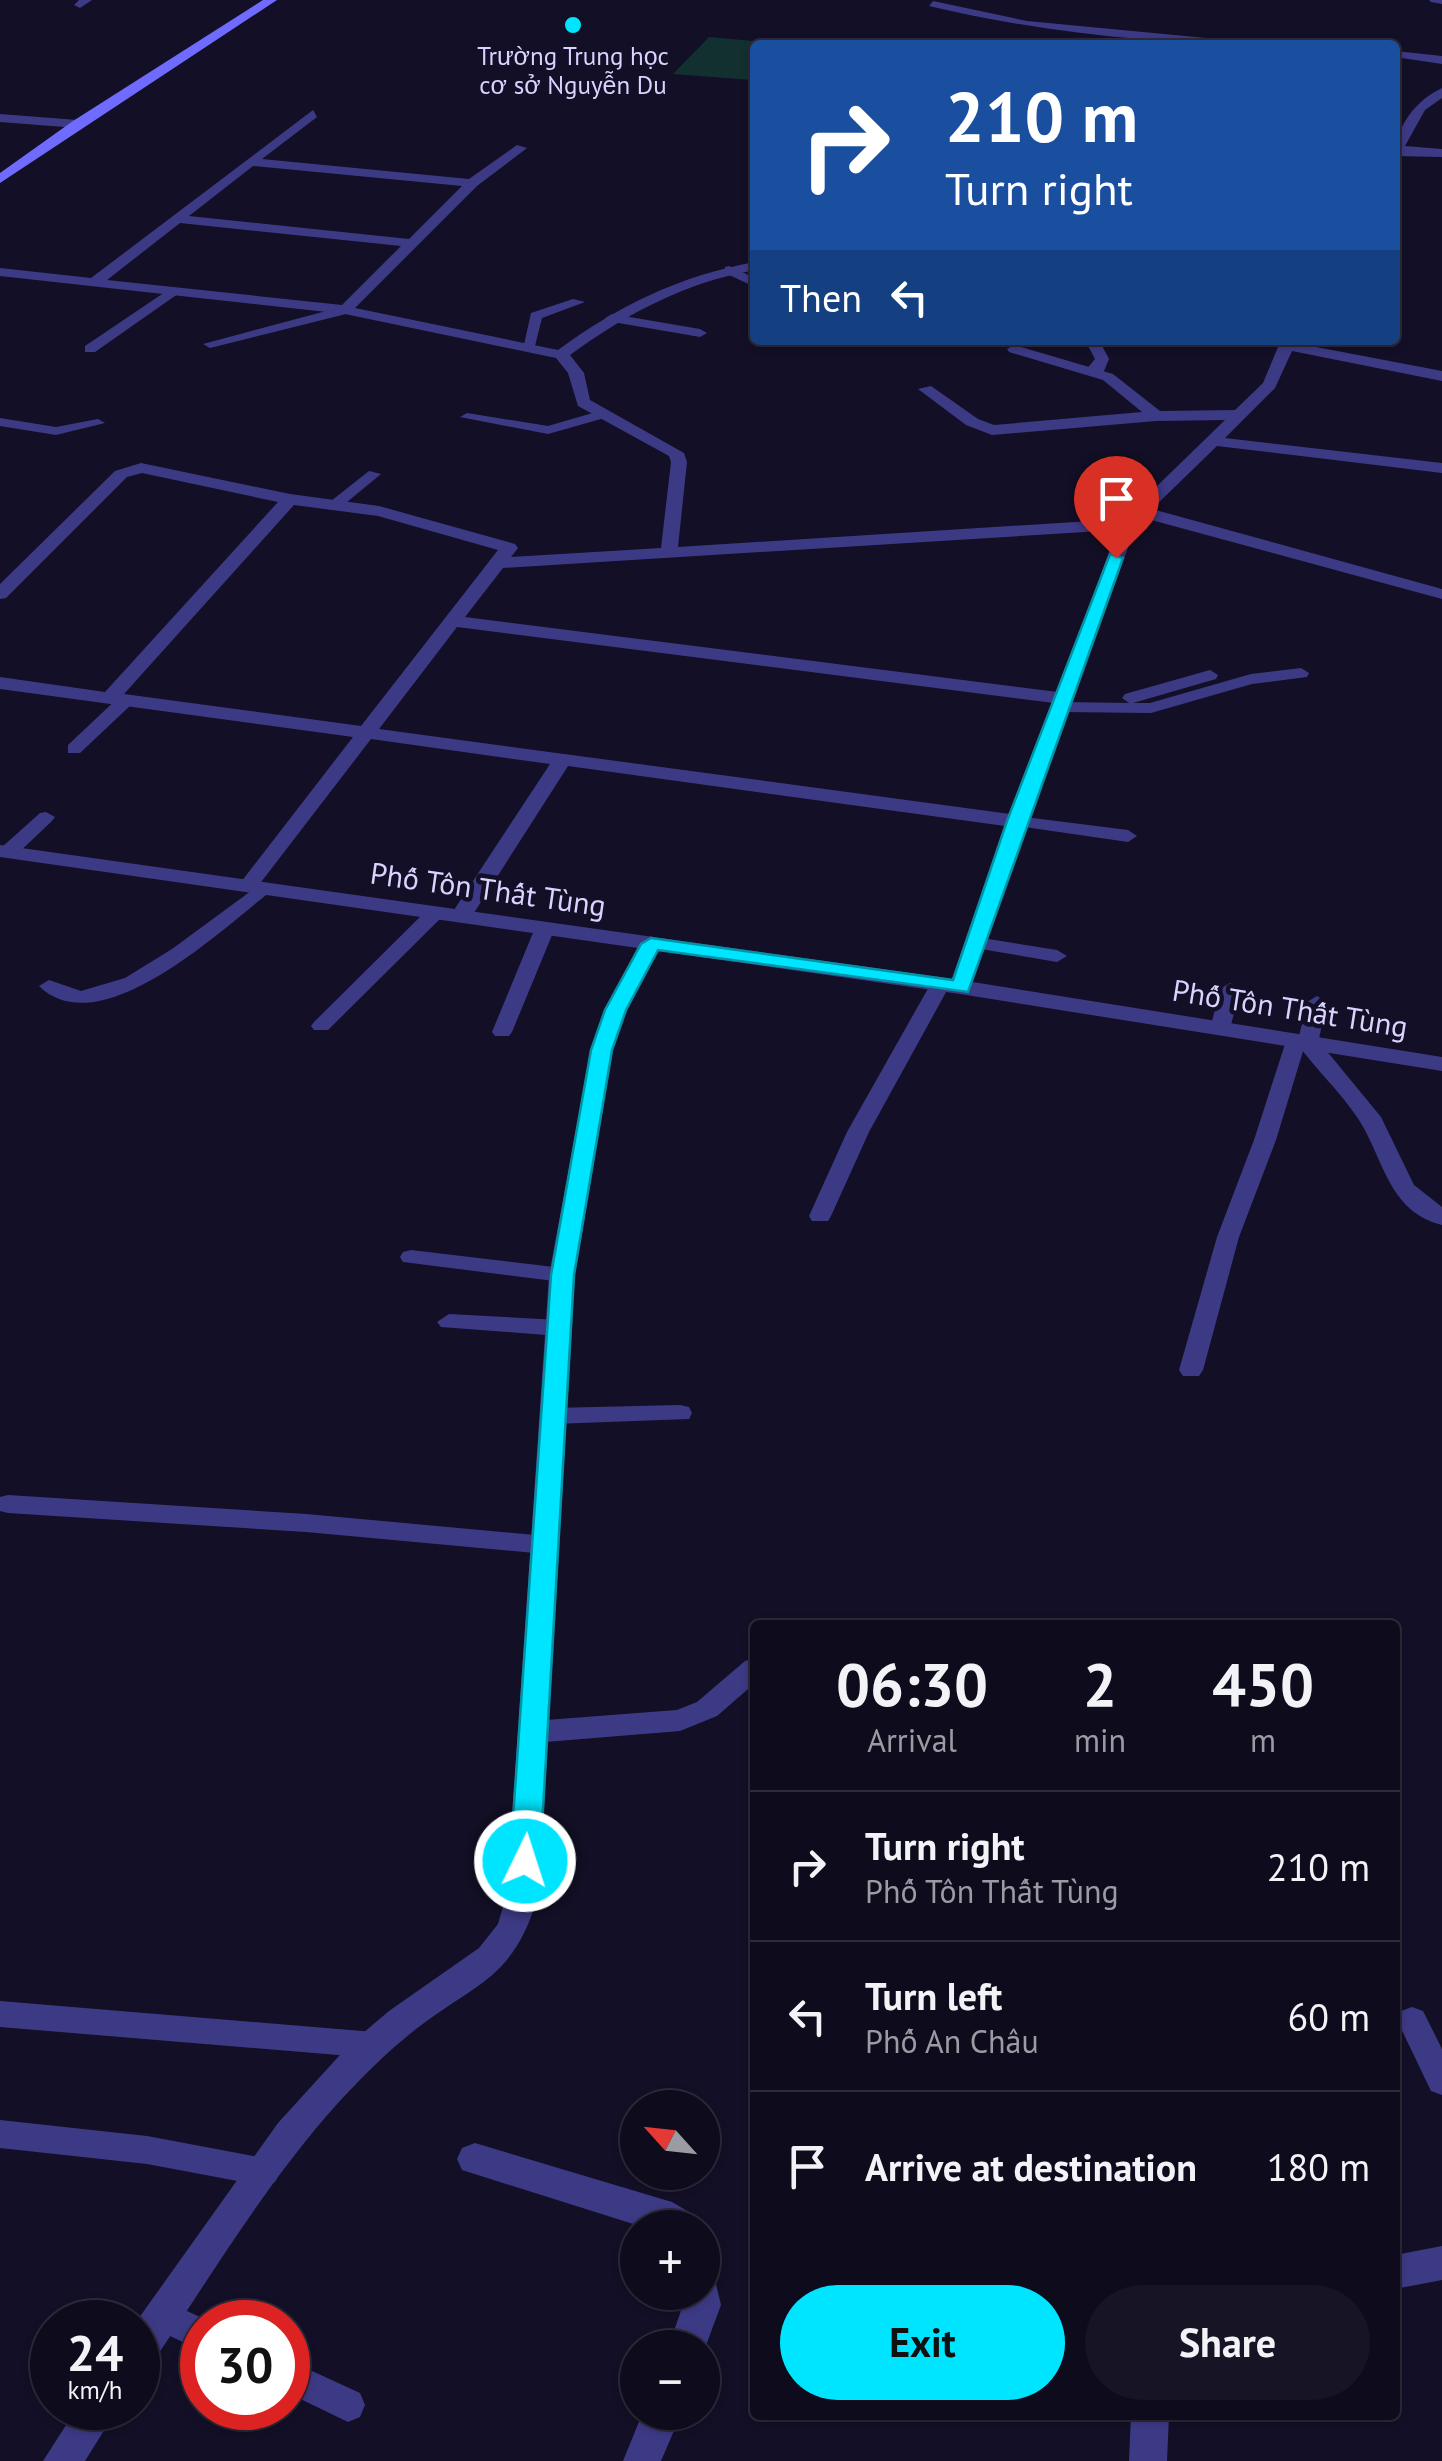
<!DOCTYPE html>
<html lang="en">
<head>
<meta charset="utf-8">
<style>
  body { margin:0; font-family:"PT Sans",sans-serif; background:#171425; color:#f1f3f6; height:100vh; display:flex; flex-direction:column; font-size:38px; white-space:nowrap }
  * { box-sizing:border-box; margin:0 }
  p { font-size:32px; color:#9b9ba3 }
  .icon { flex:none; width:55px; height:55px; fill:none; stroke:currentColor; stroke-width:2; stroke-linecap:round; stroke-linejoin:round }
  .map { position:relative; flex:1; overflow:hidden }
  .side { position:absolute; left:750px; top:1620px; width:650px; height:800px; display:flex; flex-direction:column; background:#0e0b1c; border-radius:10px; box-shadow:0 2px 8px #0004,0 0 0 2px #2e2b3b }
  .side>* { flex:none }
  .banner { position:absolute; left:750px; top:40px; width:650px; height:305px; border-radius:10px; box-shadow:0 2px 8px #0004,0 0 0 2px #2e2b3b; background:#1a4fa0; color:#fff; overflow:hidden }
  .needle { width:65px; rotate:297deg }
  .buttons { position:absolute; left:620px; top:2090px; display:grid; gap:20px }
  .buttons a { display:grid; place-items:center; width:100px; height:100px; border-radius:50%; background:#0e0b1c; box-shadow:0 2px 8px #0004,0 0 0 2px #2e2b3b; font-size:50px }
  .speed { position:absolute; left:30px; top:2300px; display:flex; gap:20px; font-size:50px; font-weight:700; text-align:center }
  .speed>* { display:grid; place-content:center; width:130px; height:130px; border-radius:50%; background:#0e0b1c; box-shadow:0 2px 8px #0004,0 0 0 2px #2e2b3b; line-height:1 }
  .speed small { font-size:25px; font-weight:400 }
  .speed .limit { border:15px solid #d22; background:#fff; color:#111 }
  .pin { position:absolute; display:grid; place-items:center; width:85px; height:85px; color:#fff; margin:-102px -42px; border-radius:50% 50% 50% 0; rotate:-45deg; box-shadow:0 0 10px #0007 }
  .pin .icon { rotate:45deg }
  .me { position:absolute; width:110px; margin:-55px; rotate:4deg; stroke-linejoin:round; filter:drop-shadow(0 0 8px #0008) }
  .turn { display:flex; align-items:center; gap:35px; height:210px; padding:0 30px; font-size:45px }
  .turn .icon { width:130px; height:130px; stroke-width:2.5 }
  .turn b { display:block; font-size:70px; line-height:85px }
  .then { display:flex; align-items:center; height:95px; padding:0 30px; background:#0003; gap:20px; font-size:38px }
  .eta { display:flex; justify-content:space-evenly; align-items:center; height:170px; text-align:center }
  .eta b { font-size:60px; font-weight:700; line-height:70px }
  .cta { display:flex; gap:20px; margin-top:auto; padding:20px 30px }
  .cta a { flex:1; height:115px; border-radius:60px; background:#00e5ff; color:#111; font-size:40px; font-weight:700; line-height:115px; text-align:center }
  .cta a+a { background:#171425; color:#f1f3f6 }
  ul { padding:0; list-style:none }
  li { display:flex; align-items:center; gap:30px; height:150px; padding:0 30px; border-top:2px solid #2e2b3b }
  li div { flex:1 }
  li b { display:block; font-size:38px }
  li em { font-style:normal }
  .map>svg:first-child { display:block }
  .green { fill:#12302f }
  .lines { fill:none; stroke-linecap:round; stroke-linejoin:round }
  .service { fill:#3d3a85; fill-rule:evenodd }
  .minor { fill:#3d3a85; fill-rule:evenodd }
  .tertiary { fill:#3d3a85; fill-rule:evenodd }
  .secondary { fill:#6f6bff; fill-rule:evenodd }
  .route { fill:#00e5ff; stroke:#0095a6; stroke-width:2.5 }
  .poi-dot { fill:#00e5ff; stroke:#130f26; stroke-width:4 }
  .labels { text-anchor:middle; stroke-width:9; stroke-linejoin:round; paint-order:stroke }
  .far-poi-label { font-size:25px; fill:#d9d4ff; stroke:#130f26 }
  .street-label { font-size:30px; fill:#d9d4ff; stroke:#130f26 }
</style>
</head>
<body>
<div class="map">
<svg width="1442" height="2461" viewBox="0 0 1442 2461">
  <rect width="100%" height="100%" fill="#130f26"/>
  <path class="green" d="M709,37L785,44L755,45L752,80L673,74Z"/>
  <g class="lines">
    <path class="service" d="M729,266L755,278V287L725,273V267Z
      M171,288L182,291L95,352H85V346Z
      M573,299L585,302L542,318L535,346L523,349L531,313Z
      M345,306L352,310L350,313L210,348L203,344Z
      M612,314L700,329L707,333L700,337L607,321L605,318Z
      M1085,340H1099L1109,359L1104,371L1091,376L1084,372L1095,359Z
      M603,410L610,414L608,417L548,434L460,417L467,413L548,426Z
      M0,418L56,427L98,419L105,423L56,435L0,426Z
      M369,471L381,474L341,507H331V501Z
      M1301,668L1309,673L1307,677L1252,684L1151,713L1063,712L1054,707L1063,702L1129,703L1122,698L1125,694L1210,670L1218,675L1216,679L1133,703H1150L1251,674Z
      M126,695L132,696V704L80,753H68V745L120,696Z
      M46,812L55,817L52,821L15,856H1V848L40,813Z
      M1017,816L1128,830L1137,836L1128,842L1011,825L1008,821Z
      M263,882L273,888L270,892C222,929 100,1046 39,986L49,980L81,991L125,978L172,949Z
      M435,907L445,913L442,917L328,1030H314L311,1026L314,1022L428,909Z
      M545,922L555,928L512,1032L509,1036H495L492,1032L535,928Z
      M976,937L1057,950L1067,956L1057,962L969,947L966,943Z
      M940,979L950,985L869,1132L831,1216L828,1221H812L809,1216L847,1132L930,985Z
      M1230,983L1240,989L1230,1029L1227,1033H1213L1210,1029L1220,989Z
      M1317,996L1327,1002L1318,1043L1315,1047L1304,1048L1276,1140L1239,1237L1203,1370L1199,1376H1183L1179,1370L1217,1237L1254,1140L1286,1041L1289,1037L1299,1036L1307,1002Z
      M411,1250L562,1268L573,1275L562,1282L403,1262L400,1257L403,1252Z
      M449,1314L559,1320L571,1328L559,1336L441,1327L437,1322Z
      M680,1405L689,1407L692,1413L689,1419L553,1424L544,1422L541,1416L544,1410L553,1408Z
      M8,1495L306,1514L546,1536L555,1538L559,1545L555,1552L546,1554L306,1532L8,1513L0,1511V1497Z
      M755,1658V1683L717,1716L680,1731L533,1743L523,1740L519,1732L523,1724L533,1721L677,1710L697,1702L745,1661Z
      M0,2001L374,2032L385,2036L389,2045L385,2054L374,2058L0,2027Z
      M1412,2007L1423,2011L1442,2049V2095L1431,2091L1397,2020L1401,2011Z
      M0,2120L147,2136L264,2158L275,2162L280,2172L275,2182L264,2186L147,2164L0,2148Z
      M163,2300L211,2322H202V2351L151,2327L146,2316L151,2305Z
      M288,2360L360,2393L365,2405L360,2417L348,2422L288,2393Z"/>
    <path class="minor" d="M79,0H92L80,8L74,5Z
      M1429,0H1442V4L1431,2Z
      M933,1L1027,21L1281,45C1163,45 1043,33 929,6Z
      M1395,51L1442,56V64L1395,57Z
      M1442,88V98L1425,110L1405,146L1442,149V157L1395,156C1395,127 1416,100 1442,88Z
      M313,110L317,117L262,159L469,179L517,145L527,148L477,186L355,308L558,350C620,305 679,276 755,262V270C684,283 628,313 570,355L584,373L590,400L684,453L687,462L678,547L1123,519L1225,420L1156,421L992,435L966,425L918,389L931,386L978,419L994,425L1142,412L1103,380L1009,352L1007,349L1014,345L1113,374L1160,411L1235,410L1263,383L1278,347L1261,340H1296L1295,343L1442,371V381L1292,351L1275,388L1225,438L1442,463V473L1217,446L1152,509L1442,589V599L1144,518L1136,526L1027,821L971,987L960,994L949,987L1005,826L568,766L472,916L461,922L450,916L550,764L371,739L255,890H241L237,886L241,882L353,737L0,689V677L105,692L278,502L142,473L127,477L6,598L0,599V584L115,471L141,463L290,494L379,506L515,544L518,548L511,557L661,548L671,462L669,456L578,406L568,373L556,358L345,314L0,276V268L91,278ZM253,166L462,186L409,239L189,216ZM180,223L401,246L342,305L107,280ZM294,505L378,516L498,550L361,726L124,694ZM1117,530L1058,692L465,617L503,568ZM457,627L1054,703L1010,814L379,729Z
      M0,114L77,120L83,124L77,128L0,122Z
      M651,936L662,943L627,1010L613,1050L575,1275L539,1893C514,1979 480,1980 416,2029C388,2051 362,2077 338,2103C266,2183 211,2276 151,2365L138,2370L136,2322L278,2123L349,2045L389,2011L479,1948L498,1924L507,1893L549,1275L591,1050L605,1010L640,943Z
      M1308,1036L1316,1038L1381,1117L1414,1185L1442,1207V1225C1387,1211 1384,1157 1357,1117C1339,1090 1315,1069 1297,1043Z
      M475,2143L672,2202L696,2216L701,2228H646L462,2170L457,2159L462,2148Z
      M1442,2246V2280L1395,2289V2255Z
      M702,2275L715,2280L721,2305L702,2356V2348H668L683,2305V2292H702Z
      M77,2408H118L85,2461H43Z
      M643,2412H682L661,2461H623Z
      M1131,2415H1169L1167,2461H1129Z"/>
    <path class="tertiary" d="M0,845L960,980L1442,1057V1071L960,994L0,857Z"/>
    <path class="secondary" d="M263,0H277L0,183V173L73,121Z"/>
  </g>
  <path class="route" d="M1110,554L1123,558L968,992L658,950L626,1010L612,1050L574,1275L540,1861L535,1870L525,1873L515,1870L510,1861L551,1275L591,1050L605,1010L641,944L651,938L953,980L1007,821Z"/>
  <circle class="poi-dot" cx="573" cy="25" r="10"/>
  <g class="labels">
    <g class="far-poi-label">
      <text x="573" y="65">Trường Trung học<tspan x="573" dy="29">cơ sở Nguyễn Du</tspan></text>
    </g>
    <g class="street-label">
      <text transform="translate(488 890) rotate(8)" y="10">Phố Tôn Thất Tùng</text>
      <text transform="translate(1290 1009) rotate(9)" y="10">Phố Tôn Thất Tùng</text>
    </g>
  </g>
</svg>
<div class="buttons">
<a><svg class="needle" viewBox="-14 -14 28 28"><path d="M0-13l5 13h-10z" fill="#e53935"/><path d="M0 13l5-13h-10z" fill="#9b9ba3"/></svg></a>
<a>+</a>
<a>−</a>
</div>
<div class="speed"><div>24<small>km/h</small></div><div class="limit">30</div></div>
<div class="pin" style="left:1116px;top:558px;background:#d93025"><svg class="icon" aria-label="arrive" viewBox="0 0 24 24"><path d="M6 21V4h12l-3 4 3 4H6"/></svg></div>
<svg class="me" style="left:525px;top:1861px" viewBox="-20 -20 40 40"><circle r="17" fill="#00e5ff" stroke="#fff" stroke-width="3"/><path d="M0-11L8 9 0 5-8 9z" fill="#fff"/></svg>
<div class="banner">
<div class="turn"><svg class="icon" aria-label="right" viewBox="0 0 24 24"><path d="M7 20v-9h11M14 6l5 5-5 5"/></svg><div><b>210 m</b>Turn right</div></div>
<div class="then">Then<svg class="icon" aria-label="left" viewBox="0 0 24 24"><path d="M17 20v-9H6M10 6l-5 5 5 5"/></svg></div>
</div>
<section class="side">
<div class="eta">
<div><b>06:30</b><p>Arrival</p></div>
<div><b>2</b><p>min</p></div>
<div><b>450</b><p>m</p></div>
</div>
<ul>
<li><svg class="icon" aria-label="right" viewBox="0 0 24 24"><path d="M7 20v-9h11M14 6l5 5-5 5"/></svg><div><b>Turn right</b><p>Phố Tôn Thất Tùng</p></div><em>210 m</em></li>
<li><svg class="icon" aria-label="left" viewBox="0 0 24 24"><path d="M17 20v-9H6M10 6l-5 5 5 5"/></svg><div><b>Turn left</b><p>Phố An Châu</p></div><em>60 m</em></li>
<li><svg class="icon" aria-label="arrive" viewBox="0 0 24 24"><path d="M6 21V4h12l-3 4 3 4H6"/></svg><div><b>Arrive at destination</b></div><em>180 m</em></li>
</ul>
<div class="cta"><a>Exit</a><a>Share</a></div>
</section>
</div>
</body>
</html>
